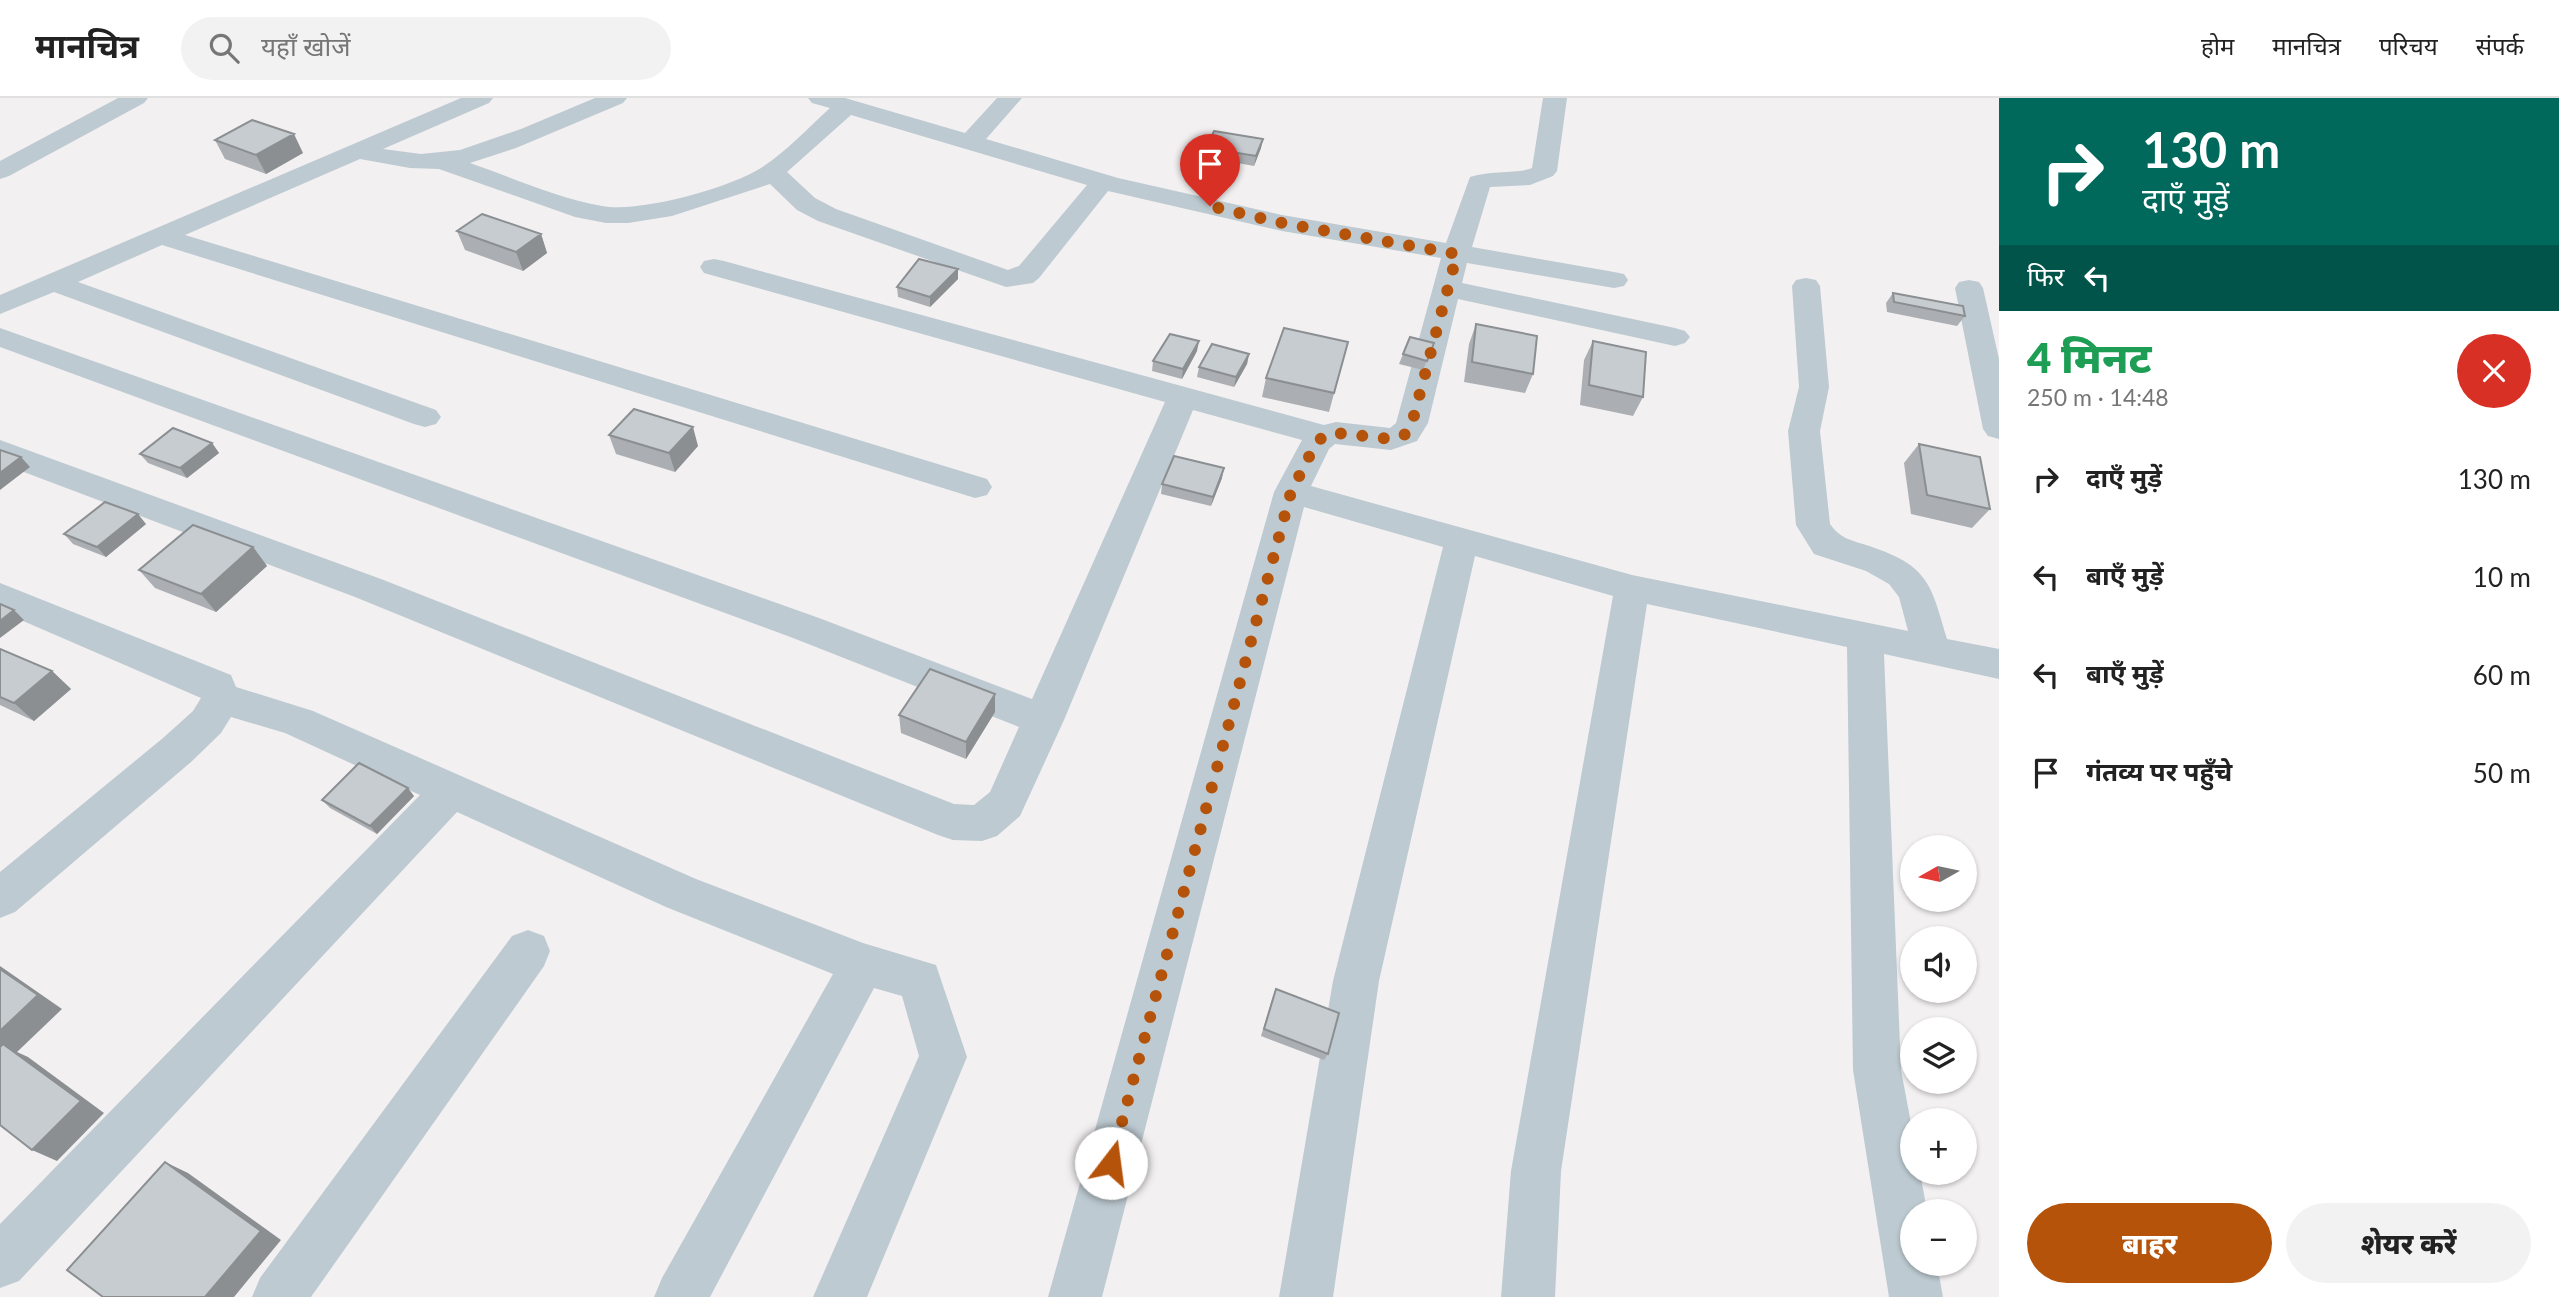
<!DOCTYPE html>
<html lang="hi">
<head>
<meta charset="utf-8">
<style>
  body { margin:0; font-family:Lato,"Noto Sans Devanagari",sans-serif; background:#f2f2f2; color:#222; height:100vh; display:flex; flex-direction:column; font-size:26px; white-space:nowrap }
  * { box-sizing:border-box; margin:0 }
  p { font-size:23px; color:#767676 }
  .icon { flex:none; width:38px; height:38px; fill:none; stroke:currentColor; stroke-width:2; stroke-linecap:round; stroke-linejoin:round }
  .map { position:relative; flex:1; overflow:hidden }
  .drawer { display:flex; flex-direction:column; background:#fff; width:560px }
  .drawer>* { flex:none }
  .guide { background:#00695c; color:#fff; overflow:hidden }
  .needle { width:46px; rotate:261deg }
  .tools { position:absolute; left:1900px; top:737px; display:grid; gap:14px }
  .tools a { display:grid; place-items:center; width:77px; height:77px; border-radius:50%; background:#fff; box-shadow:0 2px 5px #0004; font-size:35px }
  .pin { position:absolute; display:grid; place-items:center; width:60px; height:60px; color:#fff; margin:-72px -30px; border-radius:50% 50% 50% 0; rotate:-45deg; box-shadow:0 0 7px #0007 }
  .pin .icon { rotate:45deg }
  .me { position:absolute; width:77px; margin:-38px; rotate:15deg; stroke-linejoin:round; filter:drop-shadow(0 0 5px #0008) }
  .turn { display:flex; align-items:center; gap:24px; height:147px; padding:0 28px; font-size:32px }
  .turn .icon { width:91px; height:91px; stroke-width:2.5 }
  .turn b { display:block; font-size:49px; line-height:60px }
  .then { display:flex; align-items:center; height:66px; padding:0 28px; background:#0003; gap:14px; font-size:26px }
  .round { display:grid; place-items:center; flex:none; width:74px; height:74px; border-radius:37px; background:#f2f2f2 }
  .overview { display:flex; align-items:center; justify-content:space-between; height:119px; padding:0 28px }
  h1 { font-size:42px; font-weight:800; line-height:52px; color:#1e9e55 }
  .action { display:flex; gap:14px; margin-top:auto; padding:14px 28px }
  .action a { flex:1; height:80px; border-radius:42px; background:#b45309; color:#fff; font-size:28px; font-weight:800; line-height:80px; text-align:center }
  .action a+a { background:#f2f2f2; color:#222 }
  ul { padding:0; list-style:none }
  li { display:flex; align-items:center; gap:21px; height:98px; padding:0 28px }
  li div { flex:1 }
  li b { display:block; font-size:26px }
  li em { font-style:normal }
  header { display:flex; align-items:center; gap:42px; box-sizing:border-box; height:98px; padding:0 35px; background:#fff; border-bottom:2px solid #e0e0e0 }
  header strong { font-size:33px }
  nav { display:flex; gap:38px; margin-inline-start:auto; font-size:24px }
  .search { width:490px; height:63px; background:#f2f2f2; display:flex; align-items:center; gap:18px; box-sizing:border-box; padding:0 24px; border-radius:38px; color:#767676; font-size:26px }
  main { display:flex; flex:1; min-height:0 }
  .map>svg:first-child { display:block }
  .lines { fill:none; stroke-linecap:round; stroke-linejoin:round }
  .minor { fill:#bdcad1; fill-rule:evenodd }
  .wall { fill:#abafb3 }
  .shaded-wall { fill:#8b8f92 }
  .building { fill:#c7ccd0; stroke:#8b8f92; stroke-width:2 }
  .route { stroke:#b45309; stroke-width:12; stroke-dasharray:0 21.6 }
</style>
</head>
<body>
<header>
<strong>मानचित्र</strong>
<div class="search"><svg class="icon" aria-label="search" viewBox="0 0 24 24"><circle cx="10" cy="10" r="6"/><path d="M15 15l6 6"/></svg>यहाँ खोजें</div>
<nav><a>होम</a><a>मानचित्र</a><a>परिचय</a><a>संपर्क</a></nav>
</header>
<main>
<div class="map">
<svg width="1999" height="1199" viewBox="0 0 1999 1199">
  <rect width="100%" height="100%" fill="#f3f0f1"/>
  <g class="lines">
    <path class="minor" d="M118,0H148L144,5L9,78L0,81V63Z
      M461,0H493L489,5L383,51L421,56L460,52L521,31L595,0H627L623,5L516,50L470,65C511,79 559,101 602,108C640,115 729,90 761,70C786,54 808,30 830,10L812,5L808,0H845L965,35L997,0H1022L986,41L1118,80L1282,117L1446,145L1470,79C1489,72 1519,76 1532,70L1543,0H1567L1557,73L1553,78L1530,87L1490,89L1472,149L1614,174L1624,176L1628,182L1624,188L1614,190L1467,165L1462,185L1675,230L1685,233L1690,239L1685,245L1675,248L1458,201L1428,325L1417,343L1391,352L1335,346L1329,351L1311,388L1632,477L1908,533L1899,499L1889,486L1866,473L1814,456L1796,427L1788,333L1799,289L1792,188L1796,182L1806,180L1816,182L1820,188L1829,289L1820,333L1830,426C1840,440 1850,442 1866,447C1927,467 1930,482 1947,541L1999,551V581L1884,556L1901,972L1913,1036V1074H1920L1927,1113H1913V1166H1937L1943,1199H1889L1853,972L1847,549L1647,506L1561,1073L1555,1199H1501L1511,1073L1613,498L1475,458L1379,883L1333,1199H1279L1333,883L1443,449L1304,409L1102,1199H1048L1274,394L1302,342L1193,312L1064,622L1020,718L997,738L982,743L953,742L938,737L355,499L0,365V342L381,481L954,706L974,707L990,694L1019,629L793,540L0,249V230L819,520L1032,601L1165,304L704,175L700,169L704,163L714,161L724,163L1324,327L1336,324L1390,330L1396,325L1441,160L1282,133L1108,93L1039,180L1033,185L1006,189L818,123L797,112L770,86L672,118L628,125H606L575,119L439,71L410,70L360,61L185,137L987,381L992,389L987,397L975,400L162,147L78,184L436,312L441,319L436,326L425,329L414,326L54,194L0,216V197ZM851,17L1087,87L1019,168L1008,172L836,111L815,100L787,74Z
      M1969,182L1979,184L1983,190L1999,261V341L1988,338L1983,331L1955,190L1959,184Z
      M0,485L231,577L236,589L313,613L696,781L863,845L936,867L967,959L867,1199H813L919,958L902,898L874,890L710,1199H654L662,1180L833,876L666,809L457,714L19,1183L0,1190V1126L420,697L285,635L231,619L221,635L191,664L15,814L0,820V774L163,640L193,613L201,600L0,513Z
      M528,832L544,838L550,853L544,868L311,1199H252L260,1180L512,838Z"/>
  </g>
  <path class="wall" d="M215,42L303,55L266,76L225,61Z
    M1206,50H1261L1254,68L1205,59Z
    M457,133L541,136L547,155L523,173L465,152Z
    M958,181L930,209L898,199L897,189Z
    M1893,195L1965,218L1957,228L1887,214L1886,205Z
    M1476,226L1533,276L1525,295L1464,284L1469,246Z
    M1593,243L1643,299L1633,318L1580,307L1584,262Z
    M1348,244L1329,314L1262,299L1266,280Z
    M1434,245L1423,272L1399,266L1403,256Z
    M1197,253L1182,281L1152,273L1153,263Z
    M1249,256L1247,266L1234,289L1197,279L1199,269Z
    M609,337L698,348L675,374L616,356Z
    M212,345L219,355L187,380L148,365L140,356Z
    M1919,346L1990,411L1972,430L1911,416L1904,365Z
    M1222,380L1211,408L1161,396L1162,386Z
    M146,426L106,459L73,446L64,436Z
    M253,449L267,468L216,514L155,490L139,472Z
    M0,551L52,573L71,591L34,623L0,607Z
    M995,596V614L966,661L901,635L899,617Z
    M414,698L377,736L330,710L322,702Z
    M1276,891L1328,956L1324,962L1261,938L1273,898Z"/>
  <path class="shaded-wall" d="M294,36L303,55L266,76L256,57Z
    M1263,41L1261,50L1254,68L1256,58Z
    M541,136L547,155L523,173L516,154Z
    M958,171V181L930,209V199Z
    M1199,243L1197,253L1182,281L1183,271Z
    M1249,256L1247,266L1234,289L1236,279Z
    M693,329L698,348L675,374L669,355Z
    M212,345L219,355L187,380L180,370Z
    M21,359L30,369L0,392V375Z
    M1224,370L1222,380L1211,408L1213,399Z
    M138,416L146,426L106,459L97,449Z
    M253,449L267,468L216,514L201,496Z
    M14,512L24,522L0,540V523Z
    M52,573L71,591L34,623L14,605Z
    M995,596V614L966,661V644Z
    M408,690L414,698L377,736L370,728Z
    M0,868L62,911L17,954L28,959L104,1015L57,1063L32,1052L0,970Z
    M165,1064L188,1075L281,1142L234,1199H205Z"/>
  <path class="building" d="M252,22L294,36L256,57L215,42Z
    M1214,33L1263,41L1256,58L1206,50Z
    M482,116L541,136L516,154L457,133Z
    M919,161L958,171L930,199L897,189Z
    M1893,195L1963,208L1965,218L1894,204Z
    M1476,226L1537,238L1533,276L1472,264Z
    M1284,230L1348,244L1334,295L1266,280Z
    M1170,236L1199,243L1183,271L1153,263Z
    M1410,239L1434,245L1427,263L1403,256Z
    M1593,243L1646,254L1643,299L1589,287Z
    M1212,246L1249,256L1236,279L1199,269Z
    M634,311L693,329L669,355L609,337Z
    M173,330L212,345L180,370L140,356Z
    M1919,346L1980,359L1990,411L1927,397Z
    M0,352L21,359L0,375Z
    M1174,358L1224,370L1213,399L1162,386Z
    M105,404L138,416L97,449L64,436Z
    M193,427L253,449L201,496L139,472Z
    M0,506L14,512L0,523Z
    M0,551L52,573L14,605L0,599Z
    M930,571L995,596L966,644L899,617Z
    M359,665L408,690L370,728L322,702Z
    M0,871L38,897L0,933Z
    M1276,891L1339,915L1328,956L1264,931Z
    M3,946L81,1003L32,1052L0,1027V949Z
    M165,1064L261,1133L205,1199H103L67,1172Z"/>
  <g class="lines">
    <path class="route" d="M1111,1065L1291,394L1316,345L1324,338L1336,335L1391,341L1406,336L1412,325L1457,156L1282,125L1210,108"/>
  </g>
</svg>
<div class="tools">
<a><svg class="needle" viewBox="-14 -14 28 28"><path d="M0-13l5 13h-10z" fill="#e53935"/><path d="M0 13l5-13h-10z" fill="#767676"/></svg></a>
<a><svg class="icon" aria-label="sound" viewBox="0 0 24 24"><path d="M4 9h4l5-4v14l-5-4H4zM17 9q2 3 0 6"/></svg></a>
<a><svg class="icon" aria-label="layers" viewBox="0 0 24 24"><path d="M12 4l9 5-9 5-9-5zM3 14l9 5 9-5"/></svg></a>
<a>+</a>
<a>−</a>
</div>
<div class="pin" style="left:1210px;top:108px;background:#d93025"><svg class="icon" aria-label="arrive" viewBox="0 0 24 24"><path d="M6 21V4h12l-3 4 3 4H6"/></svg></div>
<svg class="me" style="left:1111px;top:1065px" viewBox="-20 -20 40 40"><circle r="19" fill="#fff"/><path d="M0-13L10 11 0 6-10 11z" fill="#b45309"/></svg>
</div>
<section class="drawer">
<div class="guide">
<div class="turn"><svg class="icon" aria-label="right" viewBox="0 0 24 24"><path d="M7 20v-9h11M14 6l5 5-5 5"/></svg><div><b>130 m</b>दाएँ मुड़ें</div></div>
<div class="then">फिर<svg class="icon" aria-label="left" viewBox="0 0 24 24"><path d="M17 20v-9H6M10 6l-5 5 5 5"/></svg></div>
</div>
<div class="overview"><div><h1>4 मिनट</h1><p>250 m · 14:48</p></div><a class="round" style="background:#d93025;color:#fff"><svg class="icon" aria-label="close" viewBox="0 0 24 24"><path d="M6 6l12 12M18 6L6 18"/></svg></a></div>
<ul>
<li><svg class="icon" aria-label="right" viewBox="0 0 24 24"><path d="M7 20v-9h11M14 6l5 5-5 5"/></svg><div><b>दाएँ मुड़ें</b></div><em>130 m</em></li>
<li><svg class="icon" aria-label="left" viewBox="0 0 24 24"><path d="M17 20v-9H6M10 6l-5 5 5 5"/></svg><div><b>बाएँ मुड़ें</b></div><em>10 m</em></li>
<li><svg class="icon" aria-label="left" viewBox="0 0 24 24"><path d="M17 20v-9H6M10 6l-5 5 5 5"/></svg><div><b>बाएँ मुड़ें</b></div><em>60 m</em></li>
<li><svg class="icon" aria-label="arrive" viewBox="0 0 24 24"><path d="M6 21V4h12l-3 4 3 4H6"/></svg><div><b>गंतव्य पर पहुँचे</b></div><em>50 m</em></li>
</ul>
<div class="action"><a>बाहर</a><a>शेयर करें</a></div>
</section>
</main>
</body>
</html>
